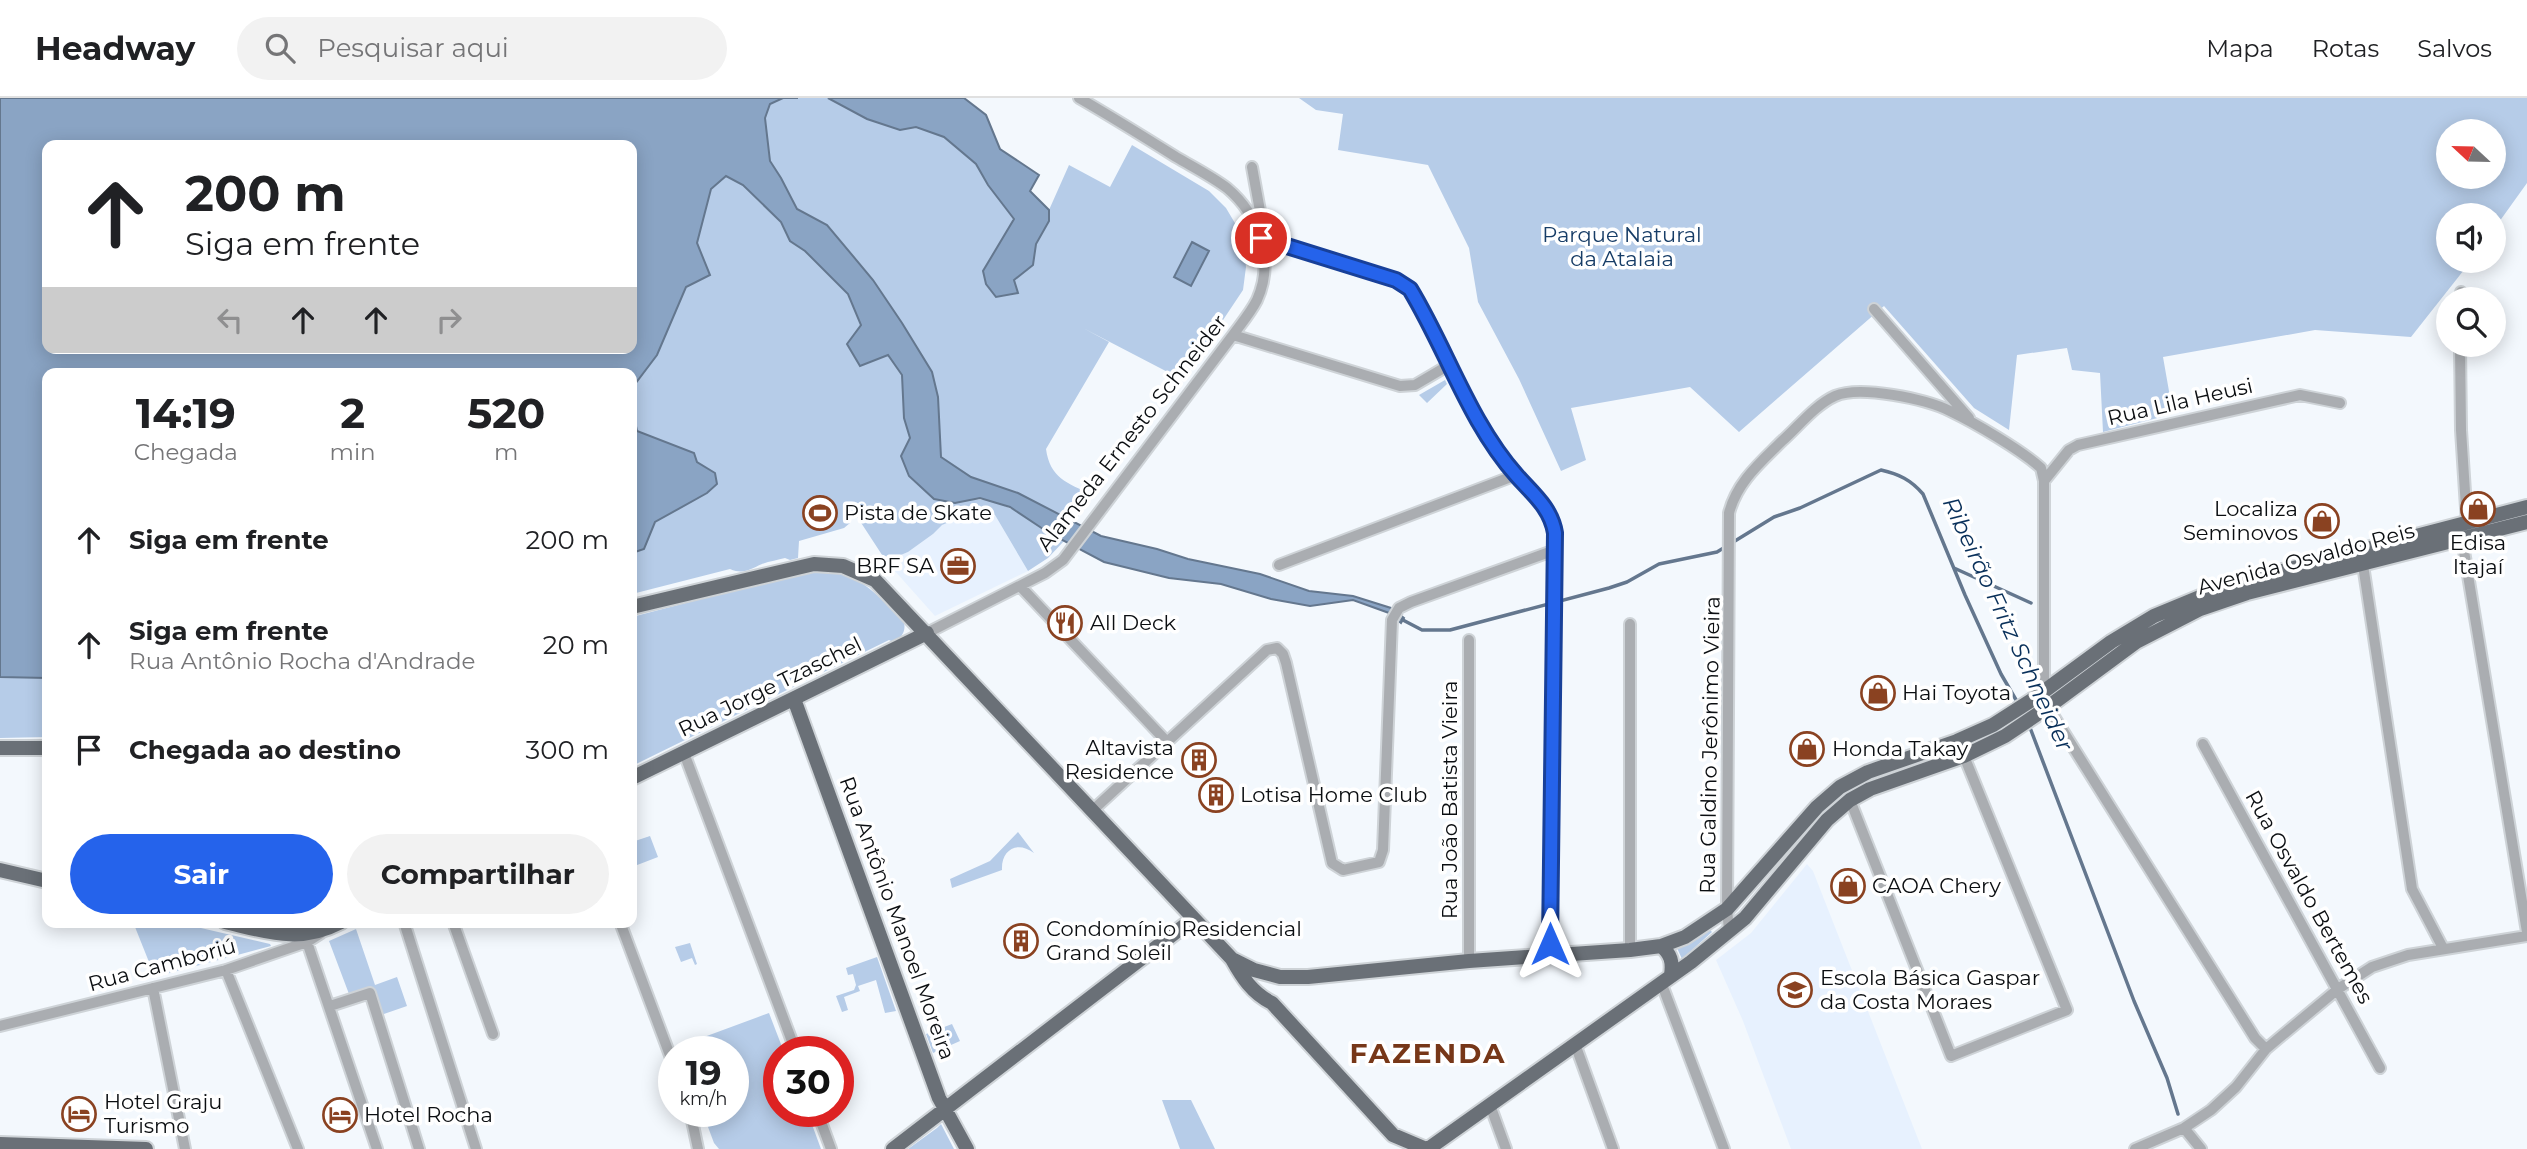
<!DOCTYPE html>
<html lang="pt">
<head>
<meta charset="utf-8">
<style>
  body { margin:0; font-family:Montserrat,sans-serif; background:#f2f2f2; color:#202124; height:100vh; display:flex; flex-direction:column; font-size:26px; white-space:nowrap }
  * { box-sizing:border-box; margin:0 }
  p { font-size:23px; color:#757577 }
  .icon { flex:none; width:38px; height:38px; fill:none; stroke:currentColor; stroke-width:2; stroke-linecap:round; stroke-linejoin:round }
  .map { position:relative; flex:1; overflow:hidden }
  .details { position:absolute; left:42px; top:270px; width:595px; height:560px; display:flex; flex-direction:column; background:#fff; border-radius:14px; box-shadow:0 4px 18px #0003 }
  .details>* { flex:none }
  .banner { position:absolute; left:42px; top:42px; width:595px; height:214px; border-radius:14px; box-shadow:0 4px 18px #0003; background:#fff; color:#202124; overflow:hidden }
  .needle { width:46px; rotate:292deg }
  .fabs { position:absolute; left:2436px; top:21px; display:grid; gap:14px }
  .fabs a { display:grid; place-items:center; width:70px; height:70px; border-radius:50%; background:#fff; box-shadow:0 4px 18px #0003; font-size:35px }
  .speed { position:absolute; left:658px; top:938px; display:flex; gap:14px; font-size:35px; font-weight:700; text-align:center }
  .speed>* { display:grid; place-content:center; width:91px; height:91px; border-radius:50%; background:#fff; box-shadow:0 4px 18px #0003; line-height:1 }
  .speed small { font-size:18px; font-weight:400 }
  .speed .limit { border:10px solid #d22; background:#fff; color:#111 }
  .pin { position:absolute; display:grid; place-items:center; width:60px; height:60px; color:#fff; margin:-30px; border:4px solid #fff; border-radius:50%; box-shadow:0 2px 7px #0007 }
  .me { position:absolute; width:77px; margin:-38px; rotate:0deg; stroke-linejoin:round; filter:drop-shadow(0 0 5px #0008) }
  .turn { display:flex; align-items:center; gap:24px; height:147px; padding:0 28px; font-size:32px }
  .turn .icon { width:91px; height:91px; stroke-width:2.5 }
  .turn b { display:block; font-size:49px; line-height:60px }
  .lanes { display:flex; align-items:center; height:66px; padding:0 28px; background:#0003; justify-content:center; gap:35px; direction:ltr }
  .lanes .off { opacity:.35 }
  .eta { display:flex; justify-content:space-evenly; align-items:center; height:119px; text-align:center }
  .eta b { font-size:42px; font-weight:700; line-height:49px }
  .primary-button { display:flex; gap:14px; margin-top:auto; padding:14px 28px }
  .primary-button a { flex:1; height:80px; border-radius:42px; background:#2563eb; color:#fff; font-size:28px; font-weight:700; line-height:80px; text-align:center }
  .primary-button a+a { background:#f2f2f2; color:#202124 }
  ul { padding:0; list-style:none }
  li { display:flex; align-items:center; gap:21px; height:105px; padding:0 28px }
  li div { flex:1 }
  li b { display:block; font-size:26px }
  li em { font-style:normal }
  header { display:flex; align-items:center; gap:42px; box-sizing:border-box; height:98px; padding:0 35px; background:#fff; border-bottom:2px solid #e0e0e0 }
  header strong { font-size:33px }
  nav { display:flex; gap:38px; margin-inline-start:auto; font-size:24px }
  .search { width:490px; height:63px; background:#f2f2f2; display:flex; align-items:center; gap:18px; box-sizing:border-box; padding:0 24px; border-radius:38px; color:#757577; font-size:26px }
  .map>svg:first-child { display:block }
  .built { fill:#e7f1fe }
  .green { fill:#b6cce8; fill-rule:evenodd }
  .water { fill:#8aa4c4; stroke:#64778e; stroke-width:2; fill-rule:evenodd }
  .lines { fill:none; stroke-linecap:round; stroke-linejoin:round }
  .stream { stroke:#64778e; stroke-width:3.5 }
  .minor-casing { stroke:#ced3d7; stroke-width:14 }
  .major-casing { stroke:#ced3d7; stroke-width:18 }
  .minor { stroke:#aaadb1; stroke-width:10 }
  .major { stroke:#6a7077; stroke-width:14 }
  .route-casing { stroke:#184099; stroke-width:18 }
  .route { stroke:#2563eb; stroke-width:12 }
  .labels { text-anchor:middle; stroke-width:7; stroke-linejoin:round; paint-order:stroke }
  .park-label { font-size:21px; fill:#173d67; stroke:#fff }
  .street-label { font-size:21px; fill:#0b0e11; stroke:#fff }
  .poi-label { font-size:21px; fill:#0b0e11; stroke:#fff; text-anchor:start }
  .water-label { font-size:23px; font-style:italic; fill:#09305a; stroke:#fff }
  .district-label { font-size:28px; font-weight:bold; letter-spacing:2px; fill:#773718; stroke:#fff }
</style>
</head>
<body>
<header>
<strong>Headway</strong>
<div class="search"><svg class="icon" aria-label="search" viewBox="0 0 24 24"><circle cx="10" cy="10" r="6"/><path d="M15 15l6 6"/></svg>Pesquisar aqui</div>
<nav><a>Mapa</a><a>Rotas</a><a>Salvos</a></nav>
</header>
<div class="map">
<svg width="2527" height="1051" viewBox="0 0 2527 1051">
  <rect width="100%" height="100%" fill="#f3f8fd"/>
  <path class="built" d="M975,413L995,417L1028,473L935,518L886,463L908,454L933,436L941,427Z
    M1807,766L1813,773L1922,1051H1791L1743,923L1716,862L1751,835Z"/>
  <path class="green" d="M783,0H828L867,21L900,32L916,29L944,39L977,66L988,87L1014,121L983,173L1014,182L1033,167L1036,146L1049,123V112L1069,67L1110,89L1132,47L1209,93L1226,110L1242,137L1246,169L1243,192L1183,282L1083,230L1109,244L1046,351C1050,380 1067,385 1091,396L1075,425L1018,395L971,379L941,359L938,299L902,225L873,182L827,127L797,111L781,80L770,63L765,20L770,5Z
    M1299,0H2527V85L2494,131V117H2448V163H2471L2411,239L2315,232L2163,259L2173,316L2103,334L2100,275L2072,272L2067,250L2017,257L2009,332L1974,310L1884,208L1739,334L1690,289L1571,310L1586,362L1561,373L1519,281L1478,204L1469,150L1428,67L1338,52L1343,16L1316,12ZM2448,33H2494V79H2448Z
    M726,77L743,87L781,124L790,143L805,153L848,196L861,227L888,257L902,277L904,321L910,340L955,405C996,390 1030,424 1064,443L1048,460L1028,473L995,417L975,413L942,427L933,436L908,454L886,463L856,417H851L850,425L844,430L799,443L798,460L790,462L785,460C778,462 770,463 762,466C750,471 744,477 730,471L632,496V455L644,451L655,424L707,395L717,386L715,375L697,364L694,355L637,333L632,309V290L657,257L686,189L711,90Z
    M1445,282L1447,286L1427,305L1419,297Z
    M816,471C862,476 873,493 904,524C906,533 902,540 893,544L889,542L632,668V519Z
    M0,579L47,580V639L0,640Z
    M1018,734L1034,755C1017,742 1001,752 1002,772L952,790L950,781L990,763Z
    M650,738L658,759L632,769V744Z
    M133,824H175L270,846L271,848L155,879Z
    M356,831L375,887L397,879L407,908L381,917L371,888L349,896L329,843Z
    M1710,832L1712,834L1682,861L1677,850Z
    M690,845L697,866L695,867L692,860L681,864L675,849Z
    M877,859L896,913L885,915L876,882L858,888L860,893L844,899L848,912L842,914L836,898L854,892L856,887L853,876L848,877L846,870Z
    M769,915L784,954H779V1013H807L821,1051H719L714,1045L702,1013H733V954H679L677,949Z
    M952,926L960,943L933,955L926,936Z
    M1162,1002H1191L1215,1051H1180Z
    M941,1026L954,1051H908L937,1030Z"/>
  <path class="water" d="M0,0H798H783L770,6L765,20L770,63L781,80L797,111L827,127L873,182L902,225L932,274L938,299L941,359L971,379L1018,395L1101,438L1157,451L1188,461L1260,476L1309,493L1353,498L1391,510L1404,520L1401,525L1389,515L1353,502L1310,508L1271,501L1221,486L1169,480L1104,464L1049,435L1010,409L980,400L955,405L934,401L909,378L901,358L910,340L904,320L902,277L888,257L860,268L847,246L861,227L848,196L805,153L790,143L781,124L743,87L726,78L711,91L697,145L710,177L686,189L657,257L632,290V275H47V580L0,579ZM47,47H632V250H47Z
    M828,0H964L986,17L1000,51L1039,77L1030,93L1049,112V123L1036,146L1033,167L1014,182L1018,195L996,199L986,186L983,173L1014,121L988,87L976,66L944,39L916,29L900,32L867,21Z
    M1192,144L1209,153L1191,188L1174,179Z
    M632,309L637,333L694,355L697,364L715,375L717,386L707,395L655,424L644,451L632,455Z"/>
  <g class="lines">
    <path class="stream" d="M1954,470L2031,505
      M1401,521L1422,532H1450L1609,490L1627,484L1659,466L1717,454L1774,419L1800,410L1881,372C1899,376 1911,382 1923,396L1965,497L2001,576L2019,607
      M2029,627L2134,903L2167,980L2178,1016"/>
    <g class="minor-casing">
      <path id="minor" d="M1252,69L1260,113L1257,129
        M1261,140L1396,182L1410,191C1448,251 1469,323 1517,378C1533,397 1551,410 1555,435L1551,856
        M2461,201V194
        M1874,211L1969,320
        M1233,237L1400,288L1415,287L1449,267
        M2460,247L2461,332L2467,425
        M2044,383L2069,352L2078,347L2300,297L2340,305
        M2462,441L2527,834
        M1279,467L1516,377
        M2363,467L2412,791L2443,850
        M1020,488L1167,644
        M1630,526V852
        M927,535L1045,475L1063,462L1233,237C1241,226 1251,214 1257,202C1275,162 1259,117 1227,90C1211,78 1193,69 1176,59C1144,39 1112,19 1079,0
        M2048,609L2255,940L2266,951
        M2203,646L2380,970
        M684,655L796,954
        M1850,702L1951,958L2067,912L1964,658
        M1093,712L1267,552L1277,550L1283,556L1286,565L1332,765L1343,772L1379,764L1383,752L1392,522L1399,510L1411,504L1555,452
        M404,824L476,1051
        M453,824L493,936
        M620,824L674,968
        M1729,832L1727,811L1729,415C1737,384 1760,365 1782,343C1798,329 1815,307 1835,298C1860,287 1926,301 1950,313C1975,325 2021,352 2041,370L2044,383V593
        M307,844L377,1051
        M1469,863V542
        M226,872L298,1051
        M1661,884L1724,1051
        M153,890L185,1051
        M330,908L370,895L419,1051
        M0,928L226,872L307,844L321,835
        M1575,946L1613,1051
        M1490,1007L1506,1051
        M690,1013L698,1051
        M817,1013L831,1051
        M2184,1030L2201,1051
        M2135,1051L2184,1030L2211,1012L2236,989L2266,951L2279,940L2338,891L2372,869L2408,857L2527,838"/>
    </g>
    <g class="major-casing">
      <path id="major" d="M632,509L814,466L843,468L875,482L1232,861C1242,879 1252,895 1272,905L1393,1037L1426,1051
        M794,601L939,1000L967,1051
        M0,650H47
        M632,680L927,535
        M0,772L47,783
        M225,824C268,834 299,846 341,824
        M1661,848C1671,856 1673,864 1671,877
        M1232,861L1254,872L1280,879H1308L1469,863L1630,852L1661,848L1685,839L1727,811L1817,709L1840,689L1868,674L1957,643L1993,627L2032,602L2111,544L2154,518L2229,487L2527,409
        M0,1046L146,1051
        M893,1051L1193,821
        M1428,1051L1691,864L1745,820L1827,722L1850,702L1870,691L1964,658L2005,638L2048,609L2136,544L2200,511L2247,495L2527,424"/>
    </g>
    <use href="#minor" class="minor"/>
    <use href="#major" class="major"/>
  </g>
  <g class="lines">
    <g class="route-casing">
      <path id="route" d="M1261,140L1396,182L1410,191C1447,252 1469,324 1517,378C1533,396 1551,410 1555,435L1550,846"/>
    </g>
    <use href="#route" class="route"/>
  </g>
  <defs>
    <g id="shop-ring" transform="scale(1.75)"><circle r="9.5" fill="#fff" stroke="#8a4221" stroke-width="1.5"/><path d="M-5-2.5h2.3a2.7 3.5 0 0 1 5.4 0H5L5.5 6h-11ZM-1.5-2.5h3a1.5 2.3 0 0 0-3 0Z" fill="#8a4221"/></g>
    <g id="stadium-ring" transform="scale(1.75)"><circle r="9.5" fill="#fff" stroke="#8a4221" stroke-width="1.5"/><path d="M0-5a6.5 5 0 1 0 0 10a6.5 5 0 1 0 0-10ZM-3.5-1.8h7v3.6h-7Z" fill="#8a4221"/></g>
    <g id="office-ring" transform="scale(1.75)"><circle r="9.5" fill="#fff" stroke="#8a4221" stroke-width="1.5"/><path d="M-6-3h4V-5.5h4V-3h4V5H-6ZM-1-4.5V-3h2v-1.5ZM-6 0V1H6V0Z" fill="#8a4221"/></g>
    <g id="restaurant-ring" transform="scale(1.75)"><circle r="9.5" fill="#fff" stroke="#8a4221" stroke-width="1.5"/><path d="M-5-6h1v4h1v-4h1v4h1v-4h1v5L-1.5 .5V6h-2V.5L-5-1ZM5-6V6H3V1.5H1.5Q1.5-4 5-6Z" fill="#8a4221"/></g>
    <g id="building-ring" transform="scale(1.75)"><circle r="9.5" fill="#fff" stroke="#8a4221" stroke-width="1.5"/><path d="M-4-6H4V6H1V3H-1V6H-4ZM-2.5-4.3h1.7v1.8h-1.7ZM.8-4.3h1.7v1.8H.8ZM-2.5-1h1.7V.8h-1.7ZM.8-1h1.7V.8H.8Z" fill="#8a4221"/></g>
    <g id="school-ring" transform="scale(1.75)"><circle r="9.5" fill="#fff" stroke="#8a4221" stroke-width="1.5"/><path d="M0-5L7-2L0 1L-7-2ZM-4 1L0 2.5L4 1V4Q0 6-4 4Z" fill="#8a4221"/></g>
    <g id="hotel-ring" transform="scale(1.75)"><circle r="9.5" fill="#fff" stroke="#8a4221" stroke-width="1.5"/><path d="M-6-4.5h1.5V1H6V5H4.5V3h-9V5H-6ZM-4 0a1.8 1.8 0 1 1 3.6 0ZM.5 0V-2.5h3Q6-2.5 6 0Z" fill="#8a4221"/></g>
  </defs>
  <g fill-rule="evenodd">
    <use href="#shop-ring" x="2478" y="411"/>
    <use href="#stadium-ring" x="820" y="415"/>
    <use href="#shop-ring" x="2322" y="423"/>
    <use href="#office-ring" x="958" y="468"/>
    <use href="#restaurant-ring" x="1065" y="525"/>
    <use href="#shop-ring" x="1878" y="595"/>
    <use href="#shop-ring" x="1807" y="651"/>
    <use href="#building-ring" x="1199" y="662"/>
    <use href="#building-ring" x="1216" y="697"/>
    <use href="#shop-ring" x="1848" y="788"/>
    <use href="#building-ring" x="1021" y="843"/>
    <use href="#school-ring" x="1795" y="892"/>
    <use href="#hotel-ring" x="79" y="1016"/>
    <use href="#hotel-ring" x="340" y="1017"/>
  </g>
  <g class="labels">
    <g class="park-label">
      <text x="1622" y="144">Parque Natural<tspan x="1622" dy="24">da Atalaia</tspan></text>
    </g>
    <g class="street-label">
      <text transform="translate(2180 304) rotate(-13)" y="7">Rua Lila Heusi</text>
      <text transform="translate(1132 335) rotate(-52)" y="7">Alameda Ernesto Schneider</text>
      <text transform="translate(2306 461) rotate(-15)" y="7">Avenida Osvaldo Reis</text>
      <text transform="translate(770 589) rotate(-26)" y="7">Rua Jorge Tzaschel</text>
      <text transform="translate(1710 647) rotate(-89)" y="7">Rua Galdino Jerônimo Vieira</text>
      <text transform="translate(1450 702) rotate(-90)" y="7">Rua João Batista Vieira</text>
      <text transform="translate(2309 799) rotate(61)" y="7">Rua Osvaldo Bertemes</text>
      <text transform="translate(897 820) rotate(70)" y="7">Rua Antônio Manoel Moreira</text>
      <text transform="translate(162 867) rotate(-15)" y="7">Rua Camboriú</text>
    </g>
    <g class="poi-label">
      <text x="2298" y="418" text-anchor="end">Localiza<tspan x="2298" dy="24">Seminovos</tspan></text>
      <text x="844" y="422">Pista de Skate</text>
      <text x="2478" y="452" text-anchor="middle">Edisa<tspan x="2478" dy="24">Itajaí</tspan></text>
      <text x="934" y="475" text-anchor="end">BRF SA</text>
      <text x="1090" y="532">All Deck</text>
      <text x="1902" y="602">Hai Toyota</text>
      <text x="1174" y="657" text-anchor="end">Altavista<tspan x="1174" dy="24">Residence</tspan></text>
      <text x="1832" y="658">Honda Takay</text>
      <text x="1240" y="704">Lotisa Home Club</text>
      <text x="1872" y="795">CAOA Chery</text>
      <text x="1046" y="838">Condomínio Residencial<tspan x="1046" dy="24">Grand Soleil</tspan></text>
      <text x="1820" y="887">Escola Básica Gaspar<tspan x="1820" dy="24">da Costa Moraes</tspan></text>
      <text x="104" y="1011">Hotel Graju<tspan x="104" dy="24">Turismo</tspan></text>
      <text x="364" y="1024">Hotel Rocha</text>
    </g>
    <g class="water-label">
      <text transform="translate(2008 526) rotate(65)" y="8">Ribeirão Fritz Schneider</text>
    </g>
    <g class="district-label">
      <text x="1428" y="965">FAZENDA</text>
    </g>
  </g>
</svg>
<div class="fabs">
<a><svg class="needle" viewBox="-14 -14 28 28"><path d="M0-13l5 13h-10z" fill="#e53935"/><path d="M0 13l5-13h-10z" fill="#757577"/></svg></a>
<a><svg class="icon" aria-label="sound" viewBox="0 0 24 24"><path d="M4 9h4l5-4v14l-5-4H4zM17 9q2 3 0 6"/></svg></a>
<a><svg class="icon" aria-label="search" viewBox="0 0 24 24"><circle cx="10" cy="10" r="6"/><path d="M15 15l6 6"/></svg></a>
</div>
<div class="speed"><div>19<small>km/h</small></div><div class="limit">30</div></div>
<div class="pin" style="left:1261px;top:140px;background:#d93025"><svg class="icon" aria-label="arrive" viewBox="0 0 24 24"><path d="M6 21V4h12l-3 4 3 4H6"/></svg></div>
<svg class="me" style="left:1550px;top:846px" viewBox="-20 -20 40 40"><path d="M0-17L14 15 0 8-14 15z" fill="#2563eb" stroke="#fff" stroke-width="4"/></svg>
<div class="banner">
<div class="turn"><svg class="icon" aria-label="ahead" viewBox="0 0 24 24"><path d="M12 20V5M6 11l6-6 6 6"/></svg><div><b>200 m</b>Siga em frente</div></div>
<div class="lanes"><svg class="icon off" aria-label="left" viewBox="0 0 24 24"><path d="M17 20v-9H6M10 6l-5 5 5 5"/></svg><svg class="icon" aria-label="ahead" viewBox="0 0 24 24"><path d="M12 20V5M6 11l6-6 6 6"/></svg><svg class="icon" aria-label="ahead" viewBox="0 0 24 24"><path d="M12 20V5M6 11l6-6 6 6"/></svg><svg class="icon off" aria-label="right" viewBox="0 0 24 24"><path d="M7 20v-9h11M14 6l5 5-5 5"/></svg></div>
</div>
<section class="details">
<div class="eta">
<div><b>14:19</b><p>Chegada</p></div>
<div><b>2</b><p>min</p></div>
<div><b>520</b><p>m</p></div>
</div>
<ul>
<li><svg class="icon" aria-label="ahead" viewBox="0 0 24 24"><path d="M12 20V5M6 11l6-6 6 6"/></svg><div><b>Siga em frente</b></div><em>200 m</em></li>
<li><svg class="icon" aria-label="ahead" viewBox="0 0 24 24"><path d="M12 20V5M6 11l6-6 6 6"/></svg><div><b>Siga em frente</b><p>Rua Antônio Rocha d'Andrade</p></div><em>20 m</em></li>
<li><svg class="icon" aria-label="arrive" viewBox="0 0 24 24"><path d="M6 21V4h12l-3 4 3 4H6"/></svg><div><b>Chegada ao destino</b></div><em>300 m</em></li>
</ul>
<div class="primary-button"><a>Sair</a><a>Compartilhar</a></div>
</section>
</div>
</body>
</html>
